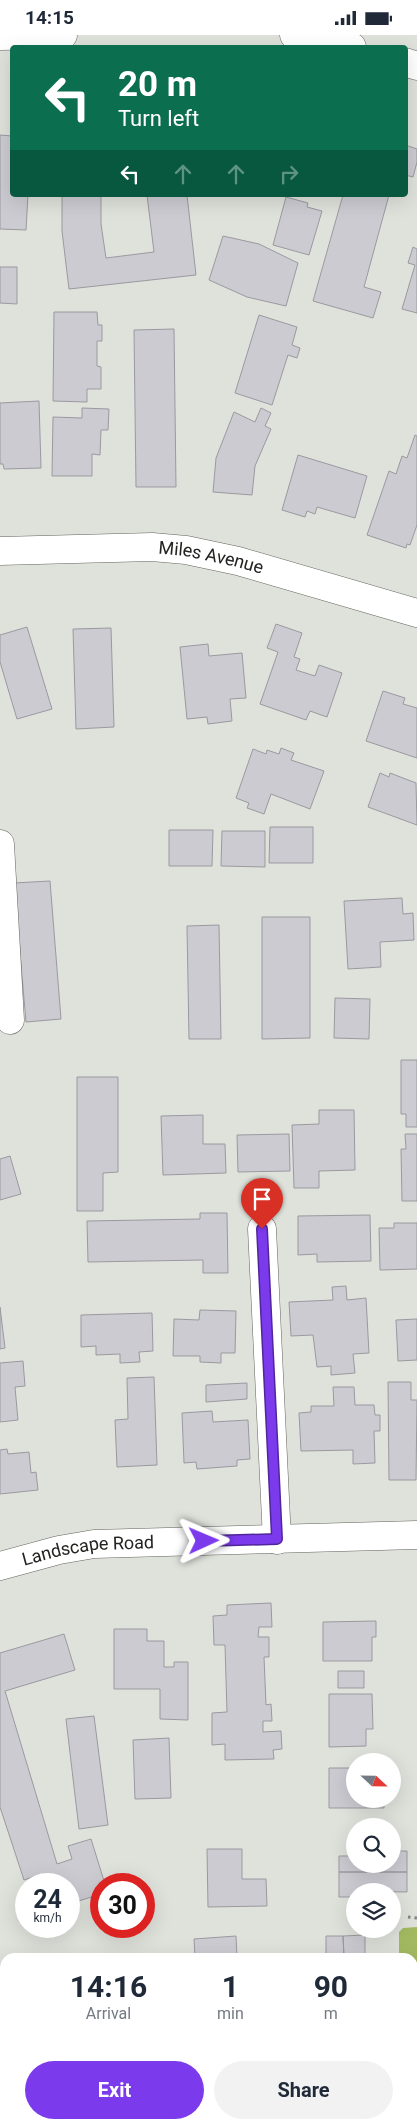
<!DOCTYPE html>
<html lang="en">
<head>
<meta charset="utf-8">
<style>
  body { margin:0; font-family:Roboto,sans-serif; background:#f2f2f3; color:#1f2937; height:100vh; display:flex; flex-direction:column; font-size:19px; white-space:nowrap }
  * { box-sizing:border-box; margin:0 }
  p { font-size:16px; color:#747a83 }
  .icon { flex:none; width:28px; height:28px; fill:none; stroke:currentColor; stroke-width:2; stroke-linecap:round; stroke-linejoin:round }
  .map { position:relative; flex:1; overflow:hidden }
  .details { position:absolute; left:0px; top:1918px; width:418px; height:176px; display:flex; flex-direction:column; background:#fff; border-radius:15px 15px 0 0; box-shadow:0 5px 20px #0002 }
  .details>* { flex:none }
  .hud { position:absolute; left:10px; top:10px; width:398px; height:152px; border-radius:5px; box-shadow:0 5px 20px #0002; background:#0b6e4f; color:#fff; overflow:hidden }
  .needle { width:32px; rotate:112deg }
  .fabs { position:absolute; left:346px; top:1718px; display:grid; gap:10px }
  .fabs a { display:grid; place-items:center; width:55px; height:55px; border-radius:50%; background:#fff; box-shadow:0 5px 20px #0002; font-size:25px }
  .speed { position:absolute; left:15px; top:1838px; display:flex; gap:10px; font-size:25px; font-weight:700; text-align:center }
  .speed>* { display:grid; place-content:center; width:65px; height:65px; border-radius:50%; background:#fff; box-shadow:0 5px 20px #0002; line-height:1 }
  .speed small { font-size:12px; font-weight:400 }
  .speed .limit { border:8px solid #d22; background:#fff; color:#111 }
  .pin { position:absolute; display:grid; place-items:center; width:42px; height:42px; color:#fff; margin:-51px -21px; border-radius:50% 50% 50% 0; rotate:-45deg; box-shadow:0 0 5px #0007 }
  .pin .icon { rotate:45deg }
  .me { position:absolute; width:55px; margin:-28px; rotate:89deg; stroke-linejoin:round; filter:drop-shadow(0 0 4px #0008) }
  .turn { display:flex; align-items:center; gap:18px; height:105px; padding:0 25px; font-size:22px }
  .turn .icon { width:65px; height:65px; stroke-width:2.5 }
  .turn b { display:block; font-size:35px; line-height:42px }
  .lanes { display:flex; align-items:center; height:48px; padding:0 25px; background:#0003; justify-content:center; gap:25px; direction:ltr }
  .lanes .off { opacity:.35 }
  .eta { display:flex; justify-content:space-evenly; align-items:center; height:85px; text-align:center }
  .eta b { font-size:30px; font-weight:700; line-height:35px }
  .button { display:flex; gap:10px; margin-top:auto; padding:10px 25px }
  .button a { flex:1; height:58px; border-radius:30px; background:#7c3aed; color:#fff; font-size:20px; font-weight:700; line-height:58px; text-align:center }
  .button a+a { background:#f2f2f3; color:#1f2937 }
  .status { display:flex; justify-content:space-between; align-items:center; height:35px; padding:0 25px; background:#fff; direction:ltr }
  .status svg { height:14px; fill:currentColor }
  .map>svg:first-child { display:block }
  .green { fill:#a3b961 }
  .building { fill:#cccbd2; stroke:#9b99a0 }
  .lines { fill:none; stroke-linecap:round; stroke-linejoin:round }
  .minor-casing { stroke:#62645d; stroke-width:29 }
  .major-casing { stroke:#62645d; stroke-width:29 }
  .path { stroke:#838580; stroke-width:3; stroke-dasharray:2.5 4; stroke-linecap:butt }
  .minor { stroke:#fff; stroke-width:28 }
  .major { stroke:#fff; stroke-width:28 }
  .route-casing { stroke:#51269a; stroke-width:12 }
  .route { stroke:#7c3aed; stroke-width:9 }
  .labels { text-anchor:middle; stroke-width:4; stroke-linejoin:round; paint-order:stroke }
  .street-label { font-size:18px; fill:#232421; stroke:#edefe8 }
</style>
</head>
<body>
<div class="status"><b>14:15</b><svg viewBox="0 0 49 12"><path d="M0 12V9h3v3zM5 12V6h3v6zM10 12V3h3v9zM15 12V0h3v12zM26 1h20v11H26zM47 4h2v5h-2z"/></svg></div>
<div class="map">
<svg width="417" height="2093" viewBox="0 0 417 2093">
  <rect width="100%" height="100%" fill="#dfe2db"/>
  <path class="green" d="M417,1892V1975H413L412,1922H399V1897L403,1893Z"/>
  <path class="building" d="M0,100L12,101V160H28L26,195L0,194Z
    M405,110L417,114V127L413,142L405,140Z
    M62,160H101V189L106,223L154,217L147,160H187L196,240L69,254L62,196Z
    M343,160H389L364,252L381,257L373,283L313,266Z
    M286,162L308,168L307,172L322,176L309,220L273,210Z
    M223,201L259,209L298,228L286,271L247,262L209,245Z
    M413,212L417,214V278L402,274L415,230L408,228Z
    M0,232H17V269L0,268Z
    M54,277H97L98,290H102V306H97V331L101,332V354H87V367L53,366Z
    M259,280L297,292L292,310L300,313L297,323L288,320L272,370L235,358Z
    M174,294L176,452H136L134,295Z
    M39,366L41,433L4,434L3,429H0V368Z
    M82,373L109,374L108,395H101L100,420L92,419V441H52L53,382L82,383Z
    M261,373L271,378L265,391L271,394L255,431L252,460L213,457L216,423L234,377L255,387Z
    M415,400L417,401V490L410,510L407,509L406,513L367,500L389,436L396,439L402,421L407,423Z
    M298,420L367,441L355,483L317,472L315,479L307,476L305,482L282,475Z
    M276,589L302,598L294,622L300,624L296,635L315,641L319,630L342,638L327,682L310,676L306,685L260,669L278,617L267,613Z
    M27,592L52,674L17,684L0,627V600Z
    M111,593L114,692L76,694L73,594Z
    M208,609L209,621L242,618L246,663L230,664L232,686L208,689L207,682L187,684L180,612Z
    M383,656L405,663L403,669L417,673V723L366,706Z
    M281,713L294,718L291,725L324,736L310,774L271,759L264,779L247,773L249,768L236,763L253,714L266,719L267,715L279,719Z
    M380,738L389,742L390,738L416,748L417,790L368,772Z
    M270,792H313V828H269Z
    M169,795H213L212,831H169Z
    M222,796H265V832L221,831Z
    M50,846L61,984L26,987L14,848Z
    M402,863L403,879L413,878L414,905L380,907L381,932L348,934L344,866Z
    M262,882H310V1003L262,1004Z
    M219,890L221,1004H189L187,891Z
    M335,963L370,964L369,1004L334,1003Z
    M401,1025H417V1092H406V1079H401Z
    M77,1042H118V1137L103,1138V1176H77Z
    M319,1075H354L355,1135L319,1136V1153H294L292,1090L319,1089Z
    M203,1080V1109H225L226,1138L163,1140L161,1081Z
    M289,1099L290,1136L238,1137L237,1100Z
    M405,1099H417V1166H402L401,1114H406Z
    M10,1121L21,1159L0,1165V1124Z
    M200,1178H227L228,1238H203V1225L88,1227L87,1186L200,1184Z
    M370,1180L371,1226L317,1227V1219L298,1220V1181Z
    M394,1188H417V1234L380,1235L379,1193H394Z
    M346,1251L347,1265L366,1263L369,1318L353,1319L355,1338L331,1340V1331L317,1332L313,1300L291,1301L289,1267L333,1265L332,1252Z
    M0,1272L5,1313L0,1314Z
    M200,1275L236,1276L235,1318H221V1328L200,1327V1321H173L174,1284L199,1285Z
    M152,1278L153,1316L139,1317L140,1327L120,1328V1319L96,1320V1311L81,1312V1280Z
    M417,1284V1325L398,1326L396,1285Z
    M23,1326L25,1351L15,1352L18,1385L0,1387V1328Z
    M154,1342L157,1430L117,1432L115,1385L128,1384L127,1343Z
    M388,1347H411V1365H417L416,1445H389Z
    M247,1348V1364L206,1367V1350Z
    M333,1352H354L355,1370H374L375,1380H380V1396H374L375,1428L353,1429V1415L301,1416L299,1378L311,1377V1371H334Z
    M212,1376L213,1387L248,1385L250,1424L237,1425V1431L197,1434L196,1427L184,1428L182,1378Z
    M7,1414L8,1419L29,1417L31,1438L36,1437L38,1455L0,1459V1415Z
    M271,1568L272,1592H259L258,1602H269V1622H264L266,1670L271,1669L272,1686H263V1697L281,1696L282,1714L273,1715L274,1724L225,1725V1709L212,1710V1678L227,1677L225,1610H214L213,1581L227,1580V1570Z
    M376,1586V1602H372V1626H323V1587Z
    M114,1594H147V1606H164V1632H174V1627H188V1685L160,1684V1654H114Z
    M64,1599L75,1635L5,1656L57,1829L72,1824L68,1811L91,1804L105,1849H101V1859L69,1869V1849H39L36,1841L24,1845L0,1772V1618Z
    M338,1636H364V1653H338Z
    M329,1659H372L373,1694H366V1711L329,1712Z
    M94,1681L108,1790L79,1794L66,1684Z
    M169,1703L171,1763L135,1764L133,1705Z
    M329,1733H355V1764H384V1773H329Z
    M353,1800H355V1829H392V1816H407V1837H339V1821H353Z
    M207,1814H242V1844H266L267,1871L208,1872Z
    M339,1837H407V1857L355,1856V1862H339Z
    M365,1900V1922H344L343,1901Z
    M236,1901L237,1922H195L194,1904Z
    M326,1901H343L344,1922H309L326,1921Z
    M5,1934V1985L0,1987V1936Z
    M412,2019L417,2020V2060L412,2088Z
    M5,2040V2086L0,2088V2042Z
    M76,2089H103L104,2093H77Z
    M343,2089H412V2093H368Z"/>
  <g class="lines">
    <g class="minor-casing">
      <g id="minor">
        <path id="s1" d="M0,516L152,512L186,515L238,526L417,578"/>
        <path d="M0,809L10,985"/>
        <path d="M262,1194L277,1505"/>
        <path id="s2" d="M0,1531L59,1515L94,1509L417,1500"/>
      </g>
    </g>
    <g class="major-casing">
      <path id="major" d="M294,0L352,12
        M0,1L63,0
        M405,27L417,31"/>
    </g>
    <path class="path" d="M408,1882L417,1883"/>
    <use href="#minor" class="minor"/>
    <use href="#major" class="major"/>
  </g>
  <g class="lines">
    <g class="route-casing">
      <path id="route" d="M204,1506L277,1504L262,1194"/>
    </g>
    <use href="#route" class="route"/>
  </g>
  <g class="labels">
    <g class="street-label">
      <text dy="6" stroke="none"><textPath href="#s1" startOffset="212">Miles Avenue</textPath></text>
      <text dy="6" stroke="none"><textPath href="#s2" startOffset="90">Landscape Road</textPath></text>
    </g>
  </g>
</svg>
<div class="fabs">
<a><svg class="needle" viewBox="-14 -14 28 28"><path d="M0-13l5 13h-10z" fill="#e53935"/><path d="M0 13l5-13h-10z" fill="#747a83"/></svg></a>
<a><svg class="icon" aria-label="search" viewBox="0 0 24 24"><circle cx="10" cy="10" r="6"/><path d="M15 15l6 6"/></svg></a>
<a><svg class="icon" aria-label="layers" viewBox="0 0 24 24"><path d="M12 4l9 5-9 5-9-5zM3 14l9 5 9-5"/></svg></a>
</div>
<div class="speed"><div>24<small>km/h</small></div><div class="limit">30</div></div>
<div class="pin" style="left:262px;top:1194px;background:#d93025"><svg class="icon" aria-label="arrive" viewBox="0 0 24 24"><path d="M6 21V4h12l-3 4 3 4H6"/></svg></div>
<svg class="me" style="left:204px;top:1506px" viewBox="-20 -20 40 40"><path d="M0-17L14 15 0 8-14 15z" fill="#7c3aed" stroke="#fff" stroke-width="4"/></svg>
<div class="hud">
<div class="turn"><svg class="icon" aria-label="left" viewBox="0 0 24 24"><path d="M17 20v-9H6M10 6l-5 5 5 5"/></svg><div><b>20 m</b>Turn left</div></div>
<div class="lanes"><svg class="icon" aria-label="left" viewBox="0 0 24 24"><path d="M17 20v-9H6M10 6l-5 5 5 5"/></svg><svg class="icon off" aria-label="ahead" viewBox="0 0 24 24"><path d="M12 20V5M6 11l6-6 6 6"/></svg><svg class="icon off" aria-label="ahead" viewBox="0 0 24 24"><path d="M12 20V5M6 11l6-6 6 6"/></svg><svg class="icon off" aria-label="right" viewBox="0 0 24 24"><path d="M7 20v-9h11M14 6l5 5-5 5"/></svg></div>
</div>
<section class="details">
<div class="eta">
<div><b>14:16</b><p>Arrival</p></div>
<div><b>1</b><p>min</p></div>
<div><b>90</b><p>m</p></div>
</div>
<div class="button"><a>Exit</a><a>Share</a></div>
</section>
</div>
</body>
</html>
